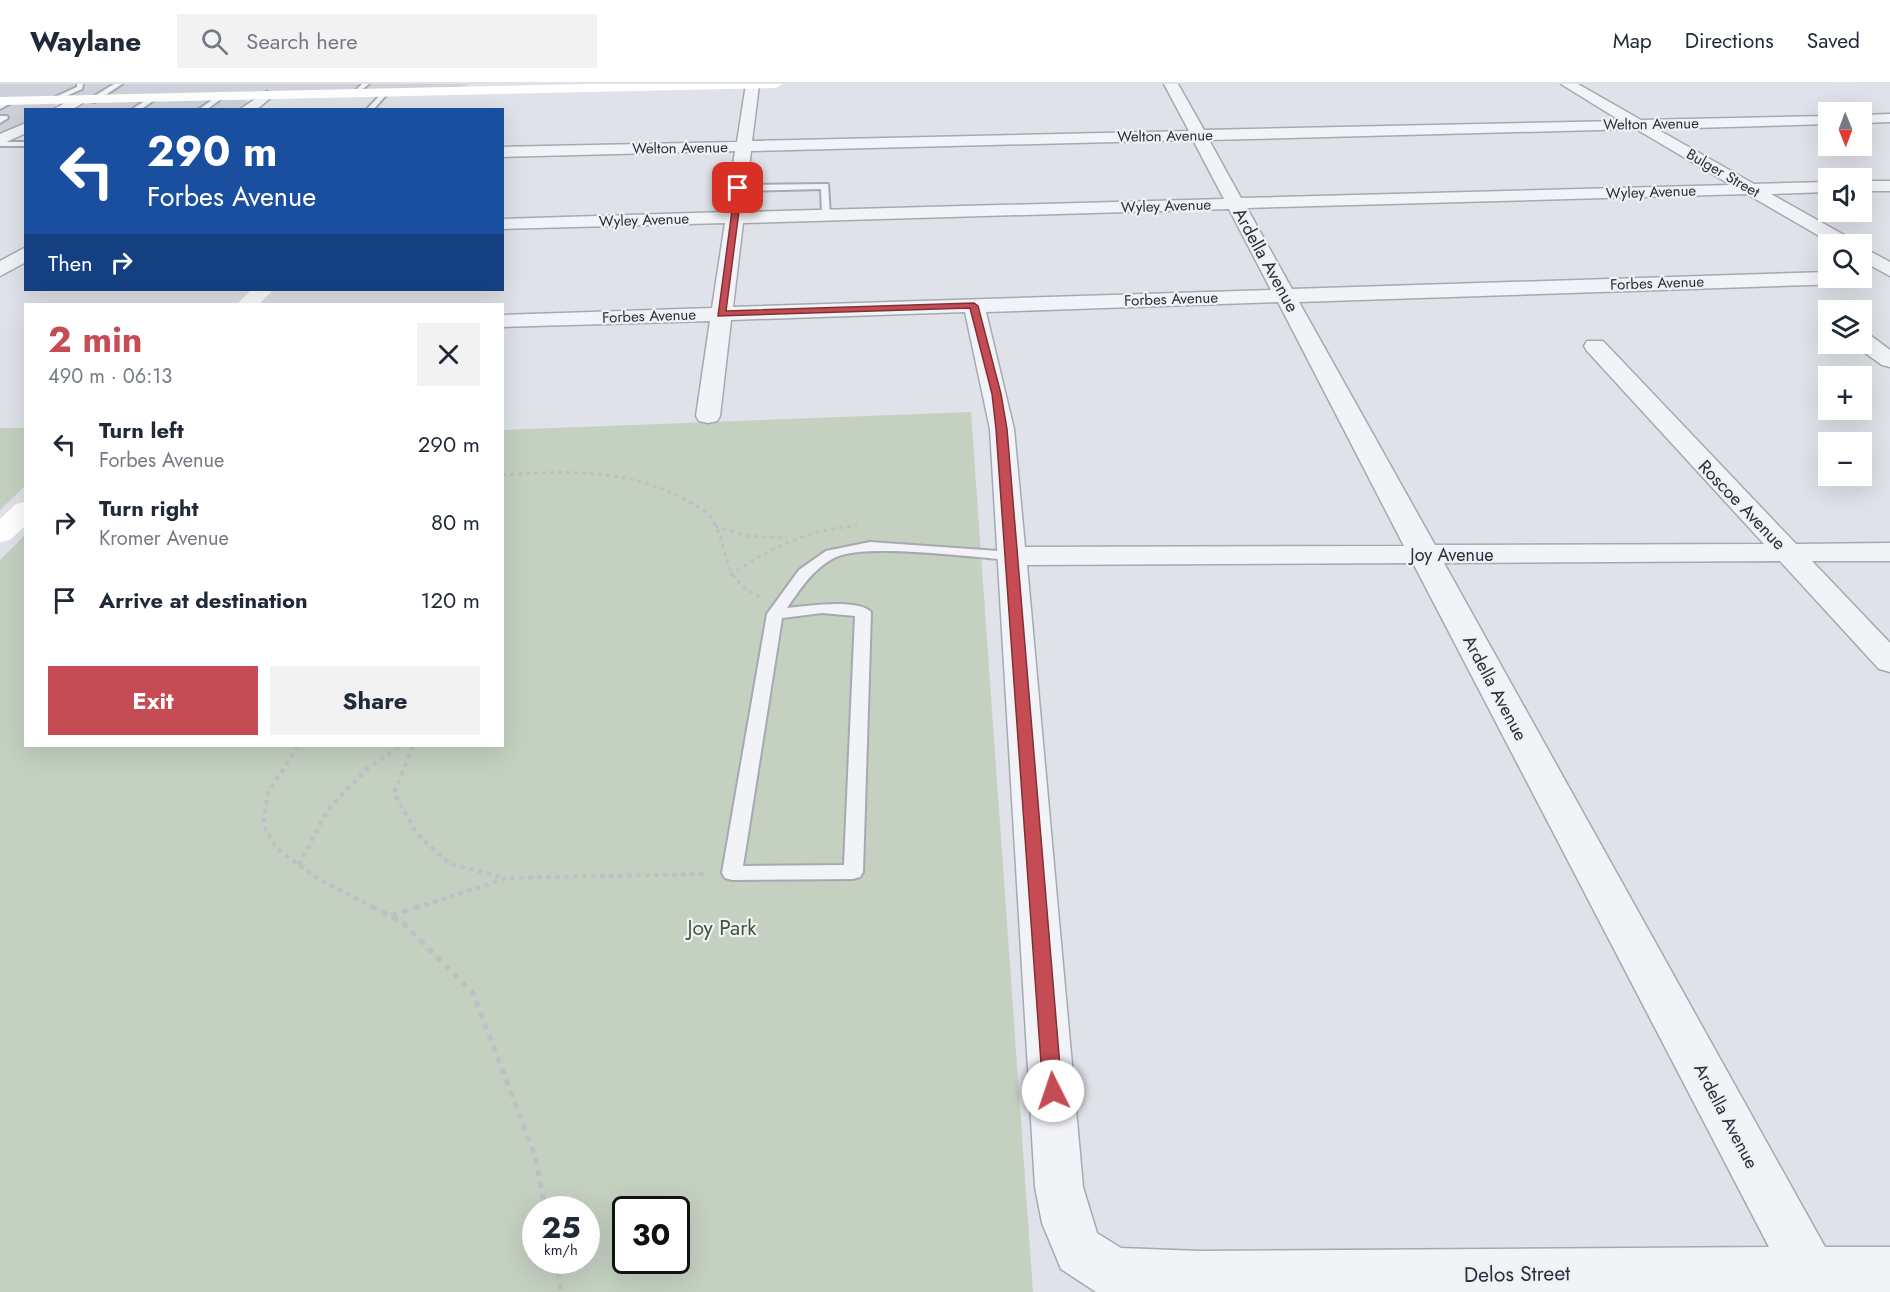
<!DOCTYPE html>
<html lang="en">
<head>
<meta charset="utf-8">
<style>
  body { margin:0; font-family:Jost,sans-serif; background:#f2f2f3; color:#1f2937; height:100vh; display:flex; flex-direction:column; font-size:22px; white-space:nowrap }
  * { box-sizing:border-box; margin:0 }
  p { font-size:20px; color:#747a83 }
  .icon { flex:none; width:33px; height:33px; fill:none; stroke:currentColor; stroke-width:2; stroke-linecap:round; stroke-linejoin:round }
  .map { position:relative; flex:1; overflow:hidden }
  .sheet { position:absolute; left:24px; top:219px; width:480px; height:444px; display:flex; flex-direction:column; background:#fff; border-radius:0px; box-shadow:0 6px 24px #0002 }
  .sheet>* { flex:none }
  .banner { position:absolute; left:24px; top:24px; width:480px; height:183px; border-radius:0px; box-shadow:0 6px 24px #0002; background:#1a4fa0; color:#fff; overflow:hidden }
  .needle { width:39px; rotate:179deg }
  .tools { position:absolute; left:1818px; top:18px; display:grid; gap:12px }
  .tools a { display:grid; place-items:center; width:54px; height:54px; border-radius:0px; background:#fff; box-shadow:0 6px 24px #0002; font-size:30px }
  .speed { position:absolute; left:522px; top:1112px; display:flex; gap:12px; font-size:30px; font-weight:700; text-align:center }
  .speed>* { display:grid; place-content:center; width:78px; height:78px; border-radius:50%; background:#fff; box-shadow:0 6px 24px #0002; line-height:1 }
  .speed small { font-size:15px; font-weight:400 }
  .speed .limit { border:3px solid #111; border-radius:9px; background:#fff; color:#111 }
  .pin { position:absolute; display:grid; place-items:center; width:51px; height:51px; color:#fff; margin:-26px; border-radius:12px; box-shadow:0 3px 9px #0006 }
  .me { position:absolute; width:66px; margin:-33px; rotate:356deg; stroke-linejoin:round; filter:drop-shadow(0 0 4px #0008) }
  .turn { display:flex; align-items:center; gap:21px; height:126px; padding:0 24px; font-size:27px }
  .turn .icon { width:78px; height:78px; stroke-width:2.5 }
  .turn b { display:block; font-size:42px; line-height:51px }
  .then { display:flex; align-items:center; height:57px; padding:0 24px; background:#0003; gap:12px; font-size:22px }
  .round { display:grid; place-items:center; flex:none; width:63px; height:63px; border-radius:0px; background:#f2f2f3 }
  .overview { display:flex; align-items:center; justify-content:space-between; height:102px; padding:0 24px }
  h1 { font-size:36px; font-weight:700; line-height:45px; color:#c54c54 }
  .cta { display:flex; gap:12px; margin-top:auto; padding:12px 24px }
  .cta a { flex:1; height:69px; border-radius:0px; background:#c54c54; color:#fff; font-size:24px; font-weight:700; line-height:69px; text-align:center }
  .cta a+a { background:#f2f2f3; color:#1f2937 }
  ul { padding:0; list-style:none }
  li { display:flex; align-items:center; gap:18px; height:78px; padding:0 24px }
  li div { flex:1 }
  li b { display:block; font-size:22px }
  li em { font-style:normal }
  header { display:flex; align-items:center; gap:36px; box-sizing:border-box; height:84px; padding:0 30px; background:#fff; border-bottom:2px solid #e0e1e3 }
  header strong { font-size:28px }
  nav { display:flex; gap:33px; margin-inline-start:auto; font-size:21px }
  .search { width:420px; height:54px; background:#f2f2f3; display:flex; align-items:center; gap:15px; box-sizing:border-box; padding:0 21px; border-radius:0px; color:#747a83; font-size:22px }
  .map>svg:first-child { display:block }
  .built { fill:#ced1d9 }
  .green { fill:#c4d1c1; fill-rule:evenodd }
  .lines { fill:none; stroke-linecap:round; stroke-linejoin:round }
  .lane-casing { stroke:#a5a9b2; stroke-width:4 }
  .street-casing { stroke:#a5a9b2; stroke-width:3 }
  .path-far2 { stroke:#bec0c6; stroke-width:3; stroke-dasharray:4 4; stroke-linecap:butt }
  .path-far1 { stroke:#bec0c6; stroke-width:4; stroke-dasharray:4.5 4.5; stroke-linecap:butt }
  .path { stroke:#bec0c6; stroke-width:5; stroke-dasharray:6 6; stroke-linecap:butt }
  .lane { fill:#f2f3f6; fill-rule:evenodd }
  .street { fill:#f2f3f6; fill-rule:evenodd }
  .secondary { fill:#fff; fill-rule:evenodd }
  .route { fill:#c54c54; stroke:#803137; stroke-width:1.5 }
  .labels { text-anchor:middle; stroke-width:4.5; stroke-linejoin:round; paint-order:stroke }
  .far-street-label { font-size:15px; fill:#292f3e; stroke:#eff1f5 }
  .street-label { font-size:18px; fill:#292f3e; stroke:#eff1f5 }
  .near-park-label { font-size:21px; fill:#3b5937; stroke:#eff1f5 }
  .near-street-label { font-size:21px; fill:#292f3e; stroke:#eff1f5 }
</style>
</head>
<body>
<header>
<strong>Waylane</strong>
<div class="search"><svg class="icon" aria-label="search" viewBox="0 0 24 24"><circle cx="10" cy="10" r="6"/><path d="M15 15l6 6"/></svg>Search here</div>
<nav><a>Map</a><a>Directions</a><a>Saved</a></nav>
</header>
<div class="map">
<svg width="1890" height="1208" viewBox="0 0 1890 1208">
  <rect width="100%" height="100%" fill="#dfe2e8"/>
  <path class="built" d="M0,0H470L460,3L0,14Z
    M241,15L250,19L240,26H66L89,19Z
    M53,20L57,23L51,25L26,26L25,38L0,51V21Z"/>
  <path class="green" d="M971,328L1033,1208H0V476L25,451L26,662H502L503,346ZM536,1125H586V1176H536ZM626,1125H676V1176H626Z
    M0,344H26L25,402L0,426Z"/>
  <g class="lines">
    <g class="lane-casing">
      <path id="lane" d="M77,0H83L82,5L53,18V14L77,3Z
        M114,0H122L95,18L88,16Z
        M362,0H369L356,10H352Z
        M383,8L388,9L373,26H366Z
        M219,11L225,12L206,26H198Z
        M151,13L157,14L140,26H131Z
        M8,15L15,17L0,25V20Z
        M0,32H7L8,34L0,39Z
        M0,58H26V62H0Z
        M828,100L830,131L826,134L822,131L821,105L738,107L734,104L738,101Z
        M870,458L1013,468L1020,472L1013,476C975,474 864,458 834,474C812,486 801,504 787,524C805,522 859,514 871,528L863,788L860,793L853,795L732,796L725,794L722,789L767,530L799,486L826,467ZM822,529L855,532L844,781L743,782L782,534Z"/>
    </g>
    <g class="street-casing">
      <path id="street" d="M746,0L759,1L752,57L1189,47L1164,0H1178L1204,46L1621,37L1561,0H1578L1641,36L1828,32V40L1657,45L1754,100L1828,98V108L1771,110L1853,156L1855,160H1833L1747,110L1247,124L1292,205L1828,188V194H1850L1847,198L1840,200L1299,218L1435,461L1764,460L1587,267L1584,262L1587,257H1603L1796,460L1890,459V477H1812L1890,559V588L1879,585L1780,477L1444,479L1825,1163H1890V1208H1096L1061,1185L1042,1139L1035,1103L990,345L965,228L731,236L720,332L717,337L708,339L699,337L696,332L710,237L502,243V231L712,224L725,139L502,145V135L726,128L735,67L502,73V63L737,58ZM1636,45L1731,101L1241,114L1209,56ZM1193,56L1224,115L744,128L751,67ZM1229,125L1271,206L733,223L743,139ZM1278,218L1404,462L1025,463L1014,345L986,228ZM1413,479L1769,1163L1200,1167L1121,1164L1097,1149L1083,1103L1027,481Z
        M267,7L274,11L256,26H239Z
        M78,12L83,13V19L71,26H52Z
        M1890,30V38L1862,39V31Z
        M26,39V49L0,61V50Z
        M1862,97H1890V107H1862Z
        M26,163V178L0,192V177Z
        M1862,163L1890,178V192L1862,177Z
        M1862,249L1870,251L1890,266V283L1882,281L1854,261L1862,260Z"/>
    </g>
    <path class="path-far2" d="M502,391C564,387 625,384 682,414C692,420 706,425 712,435C732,469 718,494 761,513
      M715,442L747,452L787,454
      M730,491C770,464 808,445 857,442"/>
    <path class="path-far1" d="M298,662L268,709L263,740L276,764L317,794L374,824
      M413,662L394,709L417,750L450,780L506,794
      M299,781L328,725L368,684L401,662
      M416,824L507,794L707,790"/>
    <path class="path" d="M371,822L403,839L473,909L535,1072L545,1125
      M391,832L420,822
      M556,1176L561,1208"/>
    <use href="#lane" class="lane"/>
    <use href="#street" class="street"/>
    <path class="secondary" d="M587,0H783L776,4L0,21V13Z
      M251,206H273L259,220H237Z
      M26,418V441L10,456L0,458V435L16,420Z"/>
  </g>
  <path class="route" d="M738,102L742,104L726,227L974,219L978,222L1001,310L1007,345L1062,1007L1059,1013L1053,1016L1046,1013L1043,1007L996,345L992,310L970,224L718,232L735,104Z"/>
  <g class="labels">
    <g class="far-street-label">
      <text transform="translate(1651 40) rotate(-1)" y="5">Welton Avenue</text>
      <text transform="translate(1165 52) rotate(-1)" y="5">Welton Avenue</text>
      <text transform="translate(680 64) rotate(-1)" y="5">Welton Avenue</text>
      <text transform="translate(1723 89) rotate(30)" y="5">Bulger Street</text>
      <text transform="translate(1651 108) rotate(-2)" y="5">Wyley Avenue</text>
      <text transform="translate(1166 122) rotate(-2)" y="5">Wyley Avenue</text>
      <text transform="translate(644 136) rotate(-2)" y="5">Wyley Avenue</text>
      <text transform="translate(1657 199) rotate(-2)" y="5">Forbes Avenue</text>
      <text transform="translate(1171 215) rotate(-2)" y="5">Forbes Avenue</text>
      <text transform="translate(649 232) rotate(-2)" y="5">Forbes Avenue</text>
    </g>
    <g class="street-label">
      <text transform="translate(1266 176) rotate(61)" y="6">Ardella Avenue</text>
      <text transform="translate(1742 421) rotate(46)" y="6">Roscoe Avenue</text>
      <text x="1452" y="477">Joy Avenue</text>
      <text transform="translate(1495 604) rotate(62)" y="6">Ardella Avenue</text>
      <text transform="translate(1726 1032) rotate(62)" y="6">Ardella Avenue</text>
    </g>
    <g class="near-park-label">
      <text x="722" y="851">Joy Park</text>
    </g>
    <g class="near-street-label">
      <text transform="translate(1517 1190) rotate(-1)" y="7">Delos Street</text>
    </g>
  </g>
</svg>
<div class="tools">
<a><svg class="needle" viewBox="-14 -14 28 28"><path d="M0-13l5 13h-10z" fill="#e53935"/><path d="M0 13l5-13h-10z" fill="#747a83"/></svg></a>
<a><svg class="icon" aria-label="sound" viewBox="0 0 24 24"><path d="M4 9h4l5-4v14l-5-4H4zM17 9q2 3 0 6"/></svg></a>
<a><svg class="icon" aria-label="search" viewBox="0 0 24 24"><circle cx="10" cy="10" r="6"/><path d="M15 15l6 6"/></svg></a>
<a><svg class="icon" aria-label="layers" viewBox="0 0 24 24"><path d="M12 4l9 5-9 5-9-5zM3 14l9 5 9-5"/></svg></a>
<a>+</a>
<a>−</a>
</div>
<div class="speed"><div>25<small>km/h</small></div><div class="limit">30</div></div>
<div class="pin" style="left:738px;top:104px;background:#d93025"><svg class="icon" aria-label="arrive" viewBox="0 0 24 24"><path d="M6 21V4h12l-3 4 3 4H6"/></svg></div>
<svg class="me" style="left:1053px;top:1007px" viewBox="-20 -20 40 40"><circle r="19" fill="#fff"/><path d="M0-13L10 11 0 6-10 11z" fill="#c54c54"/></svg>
<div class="banner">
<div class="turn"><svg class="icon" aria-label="left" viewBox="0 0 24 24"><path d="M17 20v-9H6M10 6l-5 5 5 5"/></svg><div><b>290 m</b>Forbes Avenue</div></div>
<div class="then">Then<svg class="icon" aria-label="right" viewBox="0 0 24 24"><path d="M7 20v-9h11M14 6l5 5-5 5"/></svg></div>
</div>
<section class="sheet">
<div class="overview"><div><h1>2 min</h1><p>490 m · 06:13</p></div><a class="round"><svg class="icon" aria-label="close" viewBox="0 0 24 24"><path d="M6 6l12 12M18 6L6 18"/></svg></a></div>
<ul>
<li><svg class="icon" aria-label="left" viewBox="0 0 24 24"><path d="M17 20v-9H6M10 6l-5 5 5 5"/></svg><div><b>Turn left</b><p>Forbes Avenue</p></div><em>290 m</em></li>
<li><svg class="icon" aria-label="right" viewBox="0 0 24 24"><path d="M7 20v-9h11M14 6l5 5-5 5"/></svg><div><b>Turn right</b><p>Kromer Avenue</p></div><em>80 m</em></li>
<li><svg class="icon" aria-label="arrive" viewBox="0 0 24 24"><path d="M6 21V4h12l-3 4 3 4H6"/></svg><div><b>Arrive at destination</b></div><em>120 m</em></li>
</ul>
<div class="cta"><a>Exit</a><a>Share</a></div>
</section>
</div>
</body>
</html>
